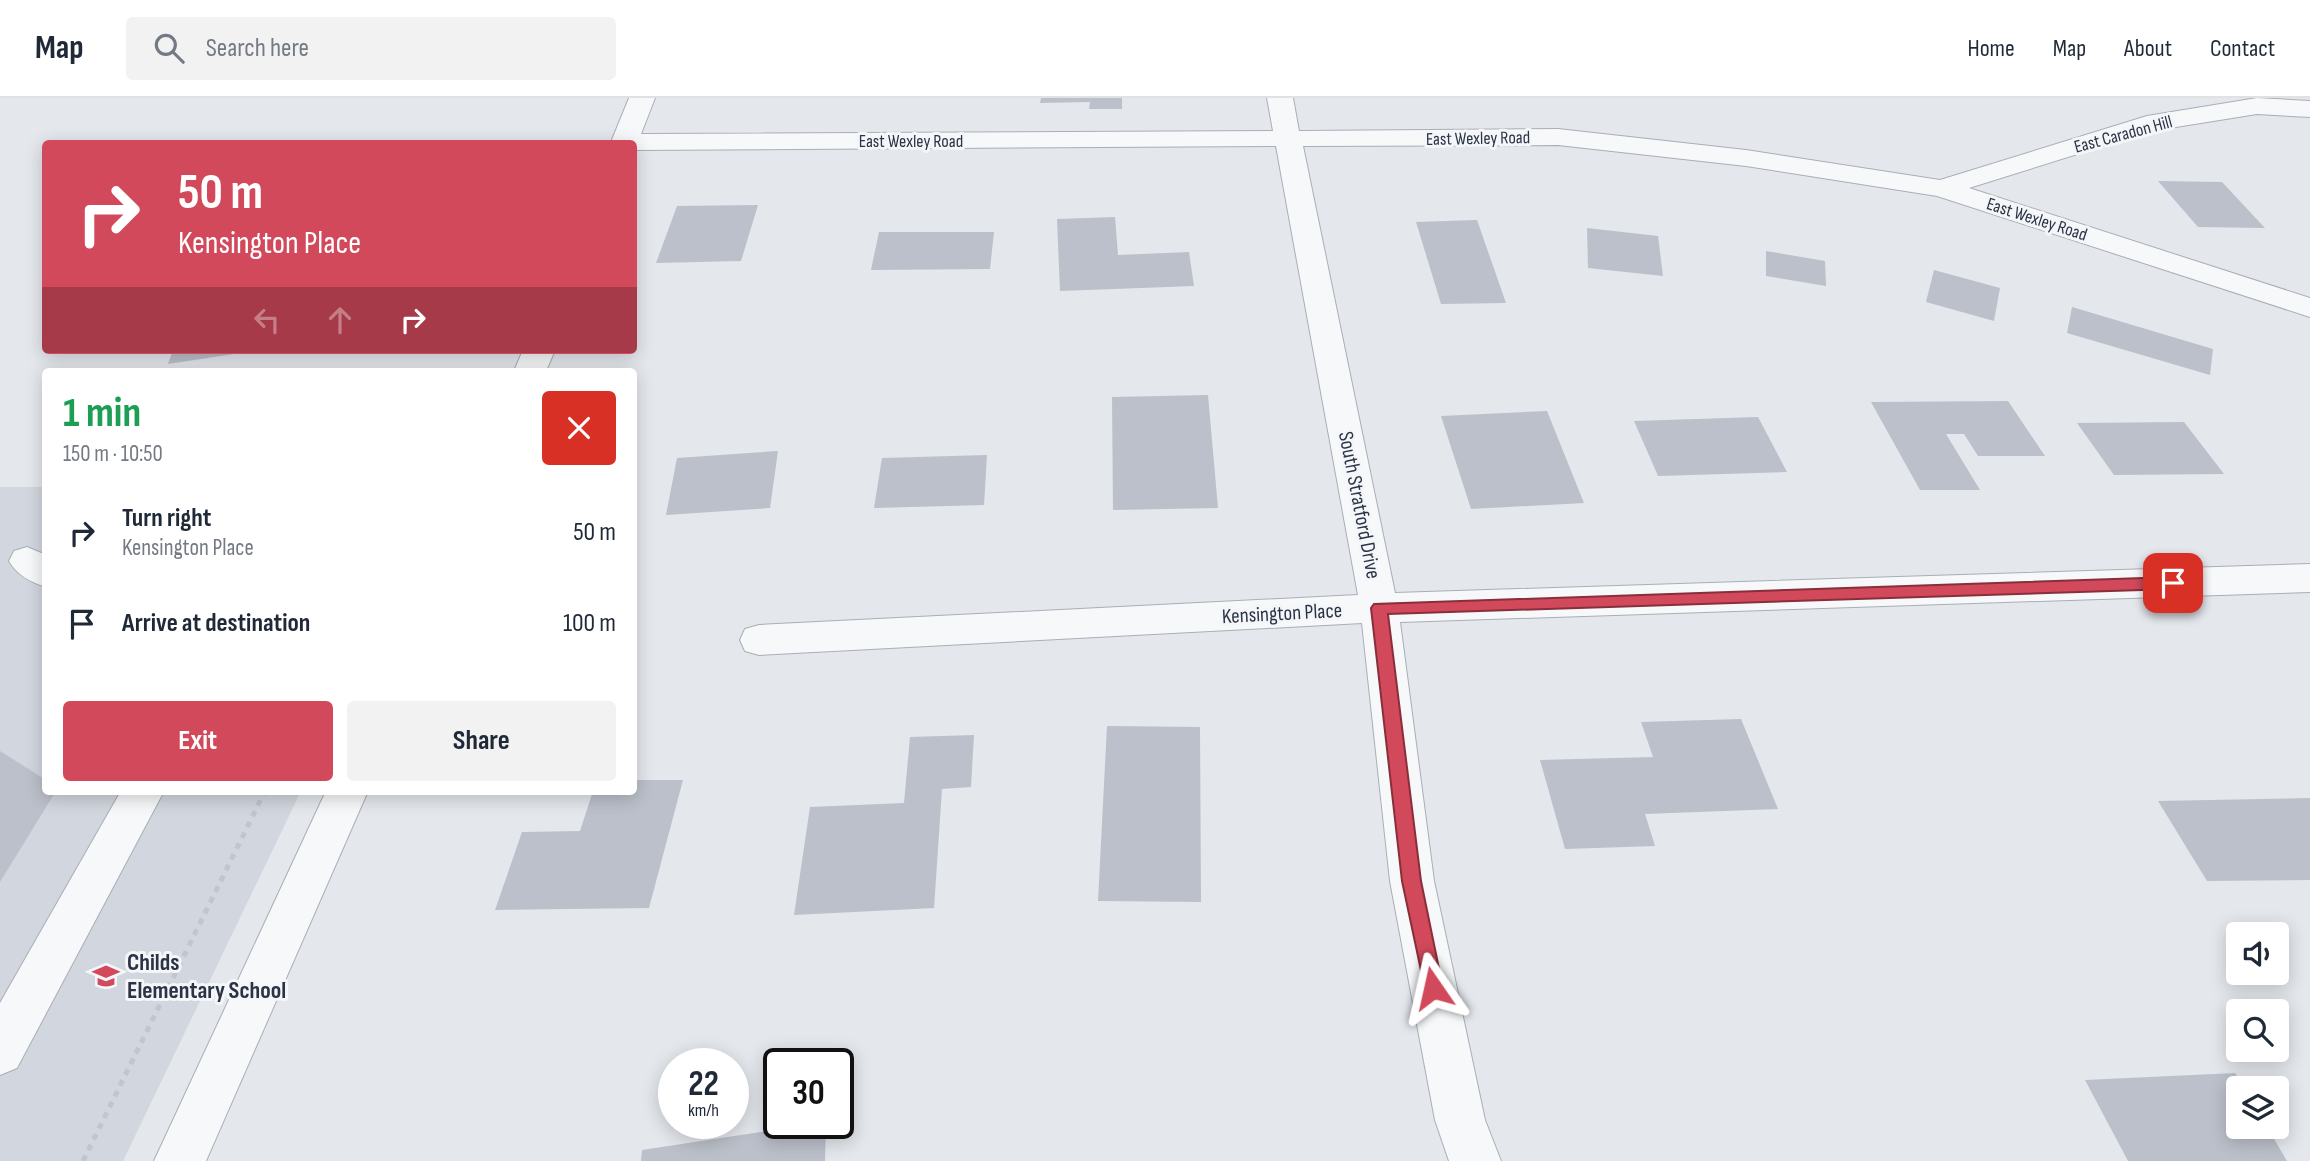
<!DOCTYPE html>
<html lang="en">
<head>
<meta charset="utf-8">
<style>
  body { margin:0; font-family:"Sofia Sans Condensed",sans-serif; background:#f2f2f3; color:#1f2937; height:100vh; display:flex; flex-direction:column; font-size:26px; white-space:nowrap }
  * { box-sizing:border-box; margin:0 }
  p { font-size:23px; color:#747a83 }
  .icon { flex:none; width:38px; height:38px; fill:none; stroke:currentColor; stroke-width:2; stroke-linecap:round; stroke-linejoin:round }
  .map { position:relative; flex:1; overflow:hidden }
  .side { position:absolute; left:42px; top:270px; width:595px; height:427px; display:flex; flex-direction:column; background:#fff; border-radius:7px; box-shadow:0 4px 18px #0003 }
  .side>* { flex:none }
  .banner { position:absolute; left:42px; top:42px; width:595px; height:214px; border-radius:7px; box-shadow:0 4px 18px #0003; background:#d1495b; color:#fff; overflow:hidden }
  .buttons { position:absolute; left:2226px; top:824px; display:grid; gap:14px }
  .buttons a { display:grid; place-items:center; width:63px; height:63px; border-radius:7px; background:#fff; box-shadow:0 4px 18px #0003; font-size:35px }
  .speed { position:absolute; left:658px; top:950px; display:flex; gap:14px; font-size:35px; font-weight:700; text-align:center }
  .speed>* { display:grid; place-content:center; width:91px; height:91px; border-radius:50%; background:#fff; box-shadow:0 4px 18px #0003; line-height:1 }
  .speed small { font-size:18px; font-weight:400 }
  .speed .limit { border:4px solid #111; border-radius:10px; background:#fff; color:#111 }
  .pin { position:absolute; display:grid; place-items:center; width:60px; height:60px; color:#fff; margin:-30px; border-radius:14px; box-shadow:0 4px 10px #0006 }
  .me { position:absolute; width:77px; margin:-38px; rotate:349deg; stroke-linejoin:round; filter:drop-shadow(0 0 5px #0008) }
  .turn { display:flex; align-items:center; gap:24px; height:147px; padding:0 21px; font-size:32px }
  .turn .icon { width:91px; height:91px; stroke-width:2.5 }
  .turn b { display:block; font-size:49px; line-height:60px }
  .lanes { display:flex; align-items:center; height:66px; padding:0 21px; background:#0003; justify-content:center; gap:35px; direction:ltr }
  .lanes .off { opacity:.35 }
  .round { display:grid; place-items:center; flex:none; width:74px; height:74px; border-radius:7px; background:#f2f2f3 }
  .summary { display:flex; align-items:center; justify-content:space-between; height:119px; padding:0 21px }
  h1 { font-size:42px; font-weight:700; line-height:52px; color:#1e9e55 }
  .cta { display:flex; gap:14px; margin-top:auto; padding:14px 21px }
  .cta a { flex:1; height:80px; border-radius:7px; background:#d1495b; color:#fff; font-size:28px; font-weight:700; line-height:80px; text-align:center }
  .cta a+a { background:#f2f2f3; color:#1f2937 }
  ul { padding:0; list-style:none }
  li { display:flex; align-items:center; gap:21px; height:91px; padding:0 21px }
  li div { flex:1 }
  li b { display:block; font-size:26px }
  li em { font-style:normal }
  header { display:flex; align-items:center; gap:42px; box-sizing:border-box; height:98px; padding:0 35px; background:#fff; border-bottom:2px solid #e0e1e3 }
  header strong { font-size:33px }
  nav { display:flex; gap:38px; margin-inline-start:auto; font-size:24px }
  .search { width:490px; height:63px; background:#f2f2f3; display:flex; align-items:center; gap:18px; box-sizing:border-box; padding:0 24px; border-radius:7px; color:#747a83; font-size:26px }
  .map>svg:first-child { display:block }
  .built { fill:#d2d6de }
  .building { fill:#bbc0ca }
  .lines { fill:none; stroke-linecap:round; stroke-linejoin:round }
  .minor-casing { stroke:#a9aeb7; stroke-width:2 }
  .path { stroke:#c2c5cb; stroke-width:5; stroke-dasharray:6 6; stroke-linecap:butt }
  .minor { fill:#f7f8fa; fill-rule:evenodd }
  .route { fill:#d1495b; stroke:#882f3b; stroke-width:2 }
  .labels { text-anchor:middle; stroke-width:6; stroke-linejoin:round; paint-order:stroke }
  .far-street-label { font-size:18px; fill:#2b3445; stroke:#f4f6f9 }
  .street-label { font-size:21px; fill:#2b3445; stroke:#f4f6f9 }
  .near-poi-label { font-size:24px; font-weight:bold; fill:#2b3445; stroke:#f4f6f9; text-anchor:start }
</style>
</head>
<body>
<header>
<strong>Map</strong>
<div class="search"><svg class="icon" aria-label="search" viewBox="0 0 24 24"><circle cx="10" cy="10" r="6"/><path d="M15 15l6 6"/></svg>Search here</div>
<nav><a>Home</a><a>Map</a><a>About</a><a>Contact</a></nav>
</header>
<div class="map">
<svg width="2310" height="1063" viewBox="0 0 2310 1063">
  <rect width="100%" height="100%" fill="#e4e7ec"/>
  <path class="built" d="M0,389H45L46,693H301L123,1063H0Z"/>
  <path class="building" d="M1041,0H1122V11H1089L1090,4L1040,5Z
    M2158,83L2222,84L2265,130L2198,129Z
    M758,107L741,163L656,165L677,108Z
    M1115,119L1118,157L1189,154L1194,188L1060,193L1057,121Z
    M1477,122L1506,205L1441,206L1416,124Z
    M1587,130L1658,138L1663,178L1588,170Z
    M879,134H994L990,171L871,172Z
    M1766,153L1825,163L1826,188L1766,178Z
    M1934,172L2000,190L1994,223L1926,204Z
    M2072,209L2213,251L2210,277L2067,235Z
    M173,252H247V254L168,266Z
    M1208,297L1218,410L1113,412L1112,299Z
    M2008,303L2045,358H1978L1964,336H1946L1980,392H1920L1871,304Z
    M1547,313L1584,405L1471,411L1441,318Z
    M1758,319L1787,374L1658,378L1634,323Z
    M2184,324L2224,376L2114,377L2077,325Z
    M778,353L770,410L666,417L677,360Z
    M987,357L984,407L874,410L882,360Z
    M1741,621L1778,711L1645,716L1655,748L1565,751L1540,662L1653,659L1641,624Z
    M1107,628L1200,629L1201,804L1098,803Z
    M974,637L971,689L942,691L934,810L794,817L810,709L904,705L910,639Z
    M0,653L46,682V693H56L0,784Z
    M634,682H683L649,810L495,812L522,734L580,733L593,693H634Z
    M2310,700V782L2207,783L2158,703Z
    M2235,975L2244,990H2238V1029H2267L2287,1063H2128L2085,982Z
    M814,1026H826L825,1063H641L642,1052Z"/>
  <g class="lines">
    <g class="minor-casing">
      <path id="minor" d="M629,0H655L641,36L1273,33L1267,0H1293L1299,33L1558,31L1746,52L1940,82L2147,18L2257,0L2310,3V19L2257,16L2151,33L1969,90L2310,200V219L1937,98L1746,68L1558,47L1303,48L1395,495L2310,466V494L1400,524L1434,783L1485,1022L1501,1063H1449L1435,1022L1390,783L1362,525L759,557L745,553L740,542L745,531L759,527L1358,497L1276,48L634,52V46L611,44Z
        M523,252H555L546,273H514Z
        M27,449L46,457V489C30,484 17,477 9,463L14,453Z
        M121,693H164L17,970L0,977V905Z
        M326,693H368L206,1063H154Z"/>
    </g>
    <path class="path" d="M83,1063L265,693"/>
    <use href="#minor" class="minor"/>
  </g>
  <path class="route" d="M2173,479L2181,485L2173,491L1388,516L1421,783L1443,890L1440,896L1433,899L1426,896L1402,783L1371,510L1374,506Z"/>
  <defs>
    <g id="school-bare" transform="scale(2.1)"><path d="M0-5L7-2L0 1L-7-2ZM-4 1L0 2.5L4 1V4Q0 6-4 4Z" fill="#d1495b" stroke="#f4f6f9" stroke-width="2.5" paint-order="stroke"/></g>
  </defs>
  <g fill-rule="evenodd">
    <use href="#school-bare" x="106" y="878"/>
  </g>
  <g class="labels">
    <g class="far-street-label">
      <text transform="translate(2123 36) rotate(-15)" y="6">East Caradon Hill</text>
      <text transform="translate(1478 40) rotate(-1)" y="6">East Wexley Road</text>
      <text x="911" y="49">East Wexley Road</text>
      <text transform="translate(2037 121) rotate(18)" y="6">East Wexley Road</text>
    </g>
    <g class="street-label">
      <text transform="translate(1360 407) rotate(79)" y="7">South Stratford Drive</text>
      <text transform="translate(1282 515) rotate(-3)" y="7">Kensington Place</text>
    </g>
    <g class="near-poi-label">
      <text x="127" y="872">Childs<tspan x="127" dy="28">Elementary School</tspan></text>
    </g>
  </g>
</svg>
<div class="buttons">
<a><svg class="icon" aria-label="sound" viewBox="0 0 24 24"><path d="M4 9h4l5-4v14l-5-4H4zM17 9q2 3 0 6"/></svg></a>
<a><svg class="icon" aria-label="search" viewBox="0 0 24 24"><circle cx="10" cy="10" r="6"/><path d="M15 15l6 6"/></svg></a>
<a><svg class="icon" aria-label="layers" viewBox="0 0 24 24"><path d="M12 4l9 5-9 5-9-5zM3 14l9 5 9-5"/></svg></a>
</div>
<div class="speed"><div>22<small>km/h</small></div><div class="limit">30</div></div>
<div class="pin" style="left:2173px;top:485px;background:#d93025"><svg class="icon" aria-label="arrive" viewBox="0 0 24 24"><path d="M6 21V4h12l-3 4 3 4H6"/></svg></div>
<svg class="me" style="left:1433px;top:890px" viewBox="-20 -20 40 40"><path d="M0-17L14 15 0 8-14 15z" fill="#d1495b" stroke="#fff" stroke-width="4"/></svg>
<div class="banner">
<div class="turn"><svg class="icon" aria-label="right" viewBox="0 0 24 24"><path d="M7 20v-9h11M14 6l5 5-5 5"/></svg><div><b>50 m</b>Kensington Place</div></div>
<div class="lanes"><svg class="icon off" aria-label="left" viewBox="0 0 24 24"><path d="M17 20v-9H6M10 6l-5 5 5 5"/></svg><svg class="icon off" aria-label="ahead" viewBox="0 0 24 24"><path d="M12 20V5M6 11l6-6 6 6"/></svg><svg class="icon" aria-label="right" viewBox="0 0 24 24"><path d="M7 20v-9h11M14 6l5 5-5 5"/></svg></div>
</div>
<section class="side">
<div class="summary"><div><h1>1 min</h1><p>150 m · 10:50</p></div><a class="round" style="background:#d93025;color:#fff"><svg class="icon" aria-label="close" viewBox="0 0 24 24"><path d="M6 6l12 12M18 6L6 18"/></svg></a></div>
<ul>
<li><svg class="icon" aria-label="right" viewBox="0 0 24 24"><path d="M7 20v-9h11M14 6l5 5-5 5"/></svg><div><b>Turn right</b><p>Kensington Place</p></div><em>50 m</em></li>
<li><svg class="icon" aria-label="arrive" viewBox="0 0 24 24"><path d="M6 21V4h12l-3 4 3 4H6"/></svg><div><b>Arrive at destination</b></div><em>100 m</em></li>
</ul>
<div class="cta"><a>Exit</a><a>Share</a></div>
</section>
</div>
</body>
</html>
